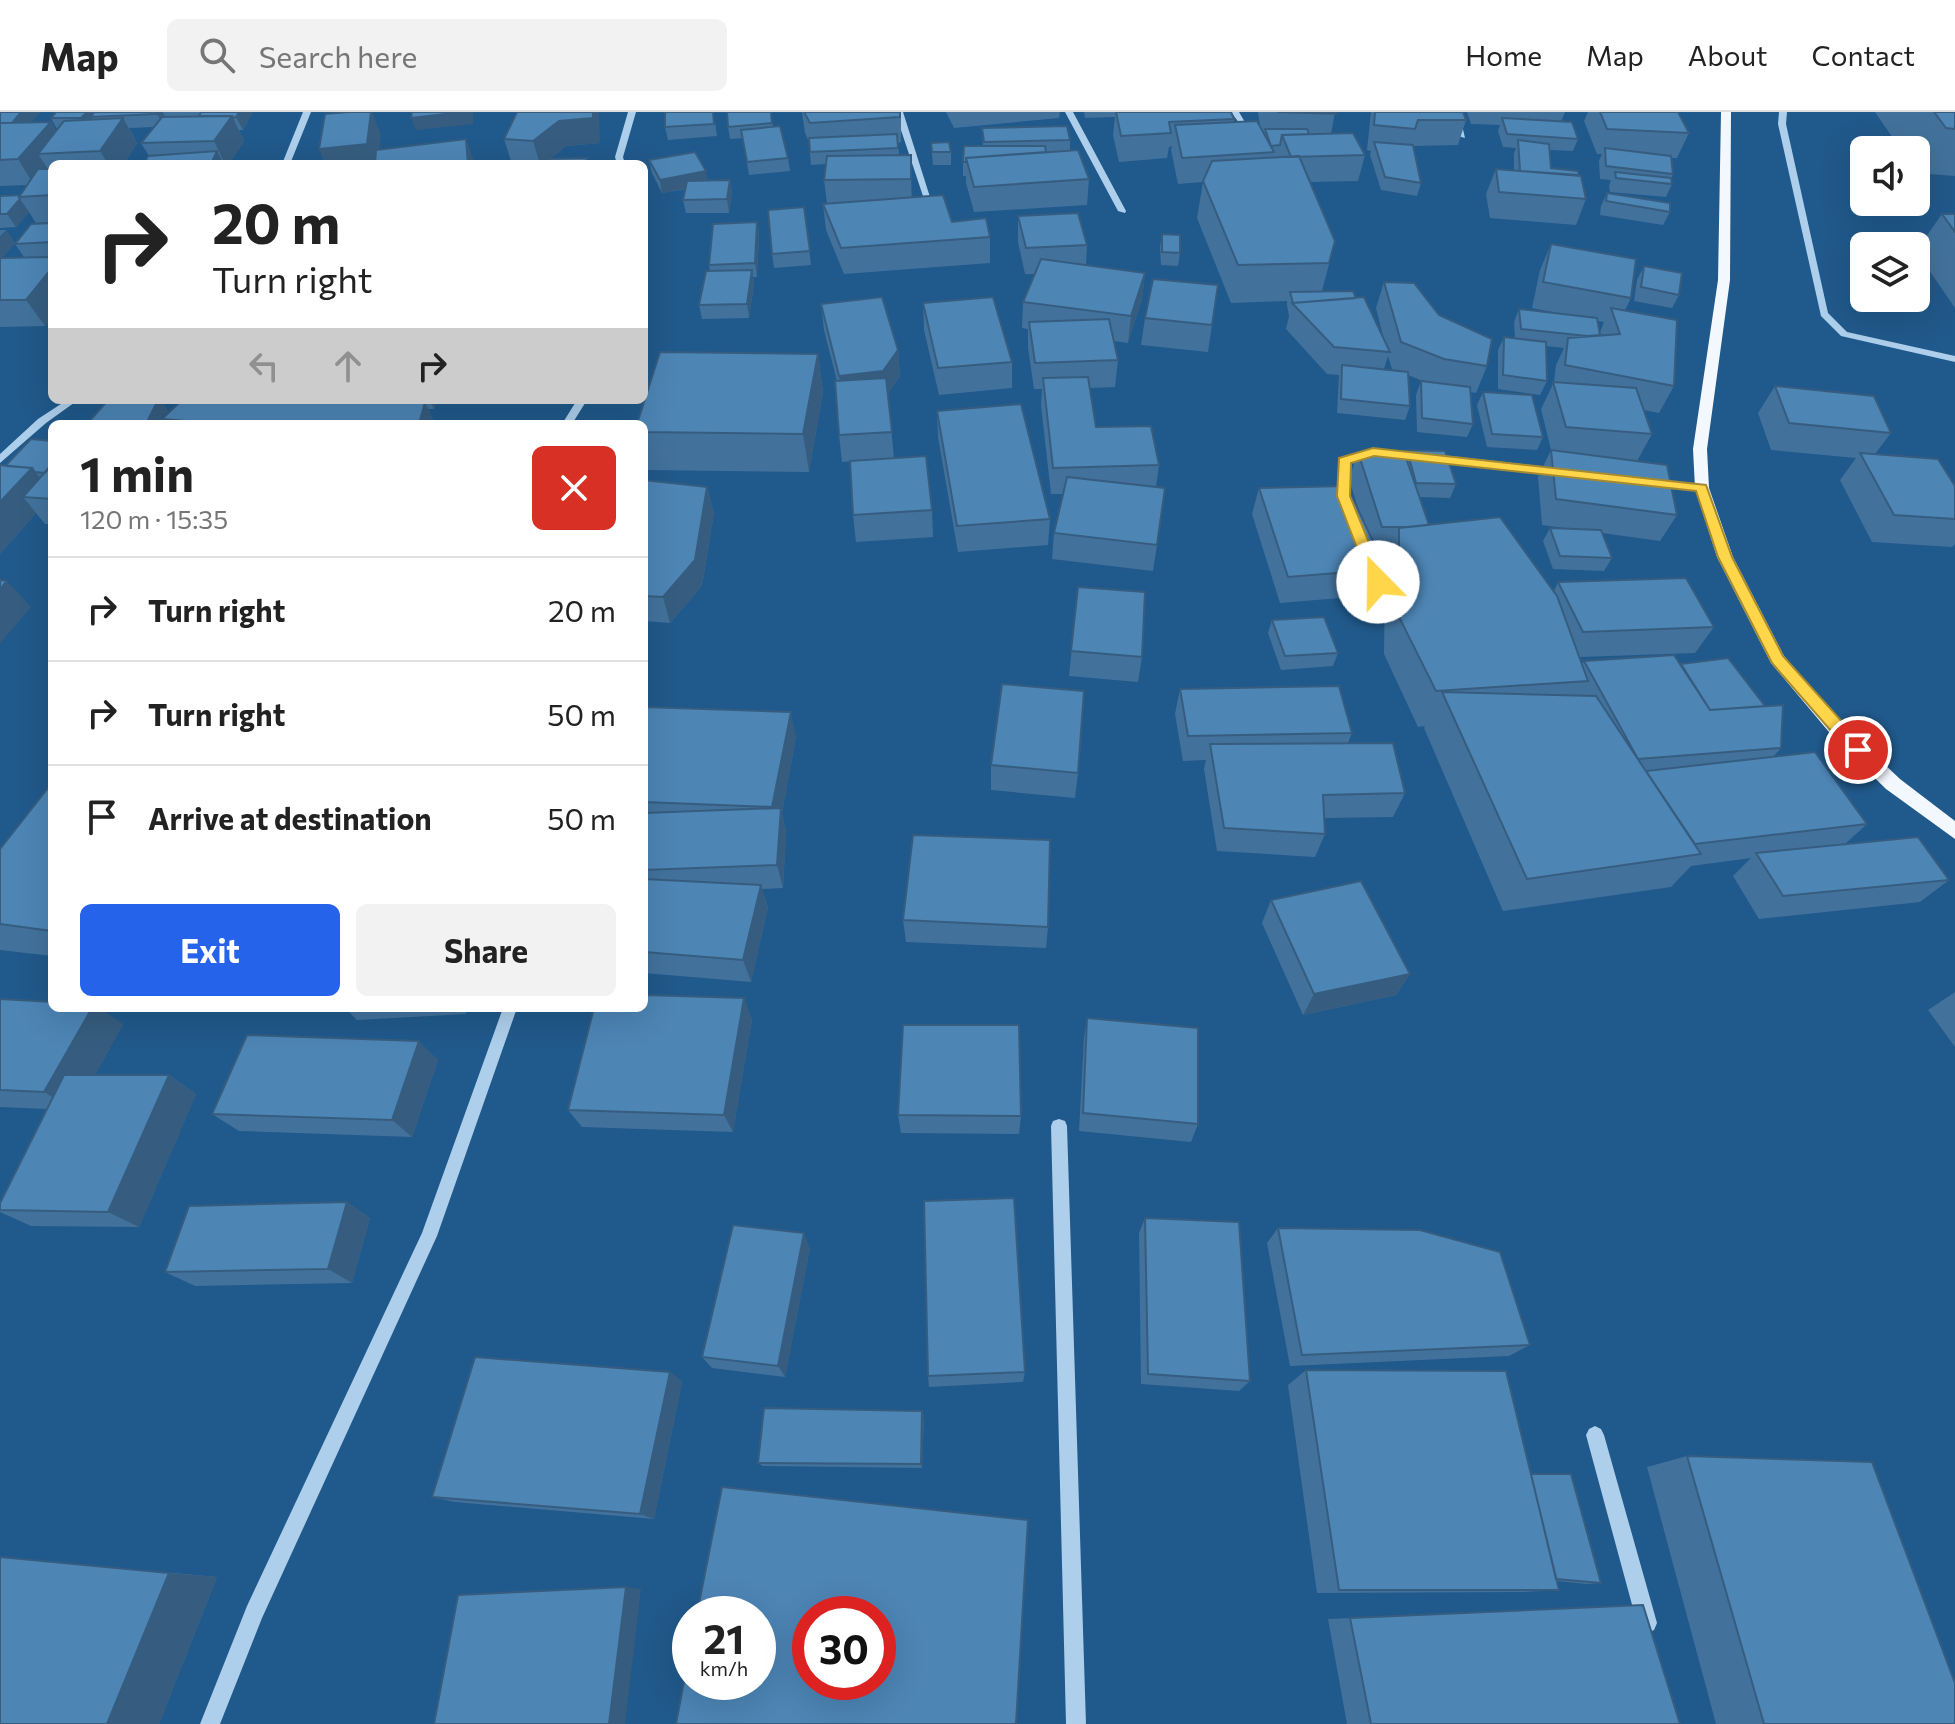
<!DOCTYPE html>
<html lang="en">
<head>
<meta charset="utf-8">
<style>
  body { margin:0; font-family:Commissioner,sans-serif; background:#f2f2f2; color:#222; height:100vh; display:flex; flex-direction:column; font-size:30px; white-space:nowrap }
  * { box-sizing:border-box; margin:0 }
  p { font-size:26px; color:#767676 }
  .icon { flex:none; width:44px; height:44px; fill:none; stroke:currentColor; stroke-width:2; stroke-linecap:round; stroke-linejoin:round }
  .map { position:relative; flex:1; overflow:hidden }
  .side { position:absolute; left:48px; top:308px; width:600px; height:592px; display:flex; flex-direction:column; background:#fff; border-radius:12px; box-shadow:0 8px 32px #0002 }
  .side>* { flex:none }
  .banner { position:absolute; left:48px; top:48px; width:600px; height:244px; border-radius:12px; box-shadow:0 8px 32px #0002; background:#fff; color:#222; overflow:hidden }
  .buttons { position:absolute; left:1850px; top:24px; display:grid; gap:16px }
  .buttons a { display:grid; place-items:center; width:80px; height:80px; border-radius:12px; background:#fff; box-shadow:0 8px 32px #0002; font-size:40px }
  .speed { position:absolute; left:672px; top:1484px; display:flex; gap:16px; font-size:40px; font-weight:700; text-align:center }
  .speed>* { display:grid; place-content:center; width:104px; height:104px; border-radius:50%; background:#fff; box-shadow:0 8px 32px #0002; line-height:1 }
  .speed small { font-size:20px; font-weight:400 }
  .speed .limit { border:12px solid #d22; background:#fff; color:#111 }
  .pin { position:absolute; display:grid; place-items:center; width:68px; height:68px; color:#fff; margin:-34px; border:4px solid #fff; border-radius:50%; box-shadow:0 2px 8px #0007 }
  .me { position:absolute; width:88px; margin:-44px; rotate:338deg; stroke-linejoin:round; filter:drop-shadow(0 0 6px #0008) }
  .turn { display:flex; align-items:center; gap:28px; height:168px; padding:0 32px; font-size:36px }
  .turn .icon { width:104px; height:104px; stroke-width:2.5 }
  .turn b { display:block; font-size:56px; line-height:68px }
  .lanes { display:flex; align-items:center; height:76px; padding:0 32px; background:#0003; justify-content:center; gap:40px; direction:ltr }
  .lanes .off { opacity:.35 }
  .round { display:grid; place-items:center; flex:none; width:84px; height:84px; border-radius:12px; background:#f2f2f2 }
  .summary { display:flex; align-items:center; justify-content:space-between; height:136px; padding:0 32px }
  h1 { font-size:48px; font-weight:700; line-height:60px }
  .button { display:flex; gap:16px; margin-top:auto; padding:16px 32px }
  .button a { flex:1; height:92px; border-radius:12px; background:#2563eb; color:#fff; font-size:32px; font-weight:700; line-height:92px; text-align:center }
  .button a+a { background:#f2f2f2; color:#222 }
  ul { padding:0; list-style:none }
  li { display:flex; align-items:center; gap:24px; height:104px; padding:0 32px; border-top:2px solid #e0e0e0 }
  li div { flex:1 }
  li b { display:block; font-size:30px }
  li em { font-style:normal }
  header { display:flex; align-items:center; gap:48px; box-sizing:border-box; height:112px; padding:0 40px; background:#fff; border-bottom:2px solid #e0e0e0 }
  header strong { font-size:38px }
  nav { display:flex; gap:44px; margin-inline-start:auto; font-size:28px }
  .search { width:560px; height:72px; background:#f2f2f2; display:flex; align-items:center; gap:20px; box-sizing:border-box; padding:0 28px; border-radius:12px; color:#767676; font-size:30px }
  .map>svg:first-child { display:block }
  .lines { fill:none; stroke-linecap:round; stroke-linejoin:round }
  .minor { fill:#adcfeb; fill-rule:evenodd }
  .major { fill:#f2f8fe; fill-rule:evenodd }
  .wall { fill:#42729c; fill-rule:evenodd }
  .shaded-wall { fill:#365d7f }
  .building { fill:#4d85b5; stroke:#365d7f; stroke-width:2; fill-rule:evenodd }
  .route { fill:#ffd54a; stroke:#a68a30; stroke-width:2 }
</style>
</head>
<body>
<header>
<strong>Map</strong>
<div class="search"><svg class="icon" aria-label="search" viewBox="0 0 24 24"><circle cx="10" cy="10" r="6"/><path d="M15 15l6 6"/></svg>Search here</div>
<nav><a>Home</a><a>Map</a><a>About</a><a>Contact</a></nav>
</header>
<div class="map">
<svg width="1955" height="1612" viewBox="0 0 1955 1612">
  <rect width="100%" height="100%" fill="#20598b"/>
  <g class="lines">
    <path class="minor" d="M303,0H311L290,52H282Z
      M628,0H636L623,45L625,52H617L615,45Z
      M895,0H903L936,104L929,102Z
      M1065,0H1073L1126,99L1125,101L1118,99Z
      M1231,0H1239L1246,12H1240Z
      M1451,0H1459L1465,26L1458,24Z
      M1779,0H1787L1786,12L1828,201L1847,220L1955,244V250L1841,224L1821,204L1778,12Z
      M67,288H78L46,311L0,351V342L38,307Z
      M577,288H587L572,312H562Z
      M1375,337L1379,338V342L1349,350L1348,384L1351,391L1346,394L1342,393L1338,384L1339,348Z
      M1432,342L1558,356L1563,359L1558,362L1428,347V343Z
      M1654,367L1702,373L1707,376L1702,379L1650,372L1649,370Z
      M503,896H517L437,1124L262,1506L220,1612H200L247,1494L422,1121Z
      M1059,1007L1065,1009L1067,1014L1086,1612H1066L1051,1014L1053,1009Z
      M1595,1314L1601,1317L1604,1323L1657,1511L1654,1518L1647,1521L1640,1518L1637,1511L1586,1323L1589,1317Z"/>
    <path class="major" d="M1721,0H1731L1730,168L1707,337L1709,376L1733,445L1784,544L1846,616L1900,667L1955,709V727L1886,677L1834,626L1771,551L1717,445L1695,376L1693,337L1718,168Z"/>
  </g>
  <path class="wall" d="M0,0H40L31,10H51L56,19L57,17L51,6L56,0H49H253L243,18H239L244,29L229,52H144L149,44L141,31L154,15L129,16L137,31L124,52H52V110L36,111L29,100L16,115L0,116V84L20,83L27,73L0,74Z
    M771,0L773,15L788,46L790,59L749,63L743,26L730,27L728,15Z
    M802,0H901V30L898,31L899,43H911L912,85L952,110L990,125V151L844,162L826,118L823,92L827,91L824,68L826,52L811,53L809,30L805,21Z
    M946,0H1060L1059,6L954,16Z
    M1084,0H1231L1234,7V10L1260,14L1258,0H1335L1331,22L1365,43L1358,69L1310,70L1335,129L1322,179L1356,186L1384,228L1376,196L1384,170L1439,203L1487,254L1476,281L1470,280L1473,312L1467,325L1417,320L1416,283L1421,269L1425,270L1408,263L1410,294L1405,308L1337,301L1339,263L1327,262L1286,217L1289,204L1287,193V189L1231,191L1197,106L1203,70L1178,72L1171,38L1172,34L1169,35L1167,46L1119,50L1113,23L1115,5L1085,6ZM1388,244L1392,257L1396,258L1384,257Z
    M1371,0H1463L1466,8L1458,33L1413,34L1421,71L1417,84L1381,78L1370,43L1371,39L1367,38Z
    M1467,0H1565L1561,10L1578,27L1573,39L1549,38L1551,56L1579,63L1586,87L1576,113L1490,106L1486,82L1496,57L1514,58V41L1516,36L1503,35L1498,19L1500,13L1471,12Z
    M1588,0H1678L1689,21L1677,46H1671L1673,62L1671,67L1672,72L1666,85L1610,80L1609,74L1611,68L1600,67L1599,49L1602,42H1597L1584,9Z
    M1875,0H1955V64L1917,61L1916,60V38H1901Z
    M715,10L717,24L668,28L665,15Z
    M982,16L1070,28V39L1089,67L1087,93L974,100L966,71V64H963V50L983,34Z
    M504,27L600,31L566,34L550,47L589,52H512Z
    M931,31L951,40V53H933Z
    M649,48L708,69L730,68L732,81L729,101H686L683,88L686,77L662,81L652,61Z
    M1607,81L1670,100L1663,113L1600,103L1601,94Z
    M804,95L811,153L774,156L772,142Z
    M1942,102H1955V196L1916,139Z
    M1018,104L1087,133L1086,153L1145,161L1142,187L1128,231L1114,229L1118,248L1115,275L1089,276L1096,315L1159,353L1156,375L1157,433L1153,459L1052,447L1054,421L1063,382H1051L1041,293L1042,277H1034L1028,236V217L1022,216L1023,190L1035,162H1025L1018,130Z
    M757,110L759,124L757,165H753L754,172L749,206L702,207L699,193L710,159L709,153Z
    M52,111V144L24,145L15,132Z
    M0,118H6L15,131L2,146L52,145V205L45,214L0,215Z
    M1162,122L1180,141L1178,154L1161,153L1160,135Z
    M1551,132L1631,186L1625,198L1674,274L1659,301L1644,298L1652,322L1637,349L1677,403L1660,429L1602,421L1612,446L1604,459L1553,457L1543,429L1550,416H1565L1542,413L1538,365L1551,338L1541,297L1554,270L1556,253L1564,236L1546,234L1547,269L1540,283L1498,277V238L1504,225L1515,226L1514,210L1519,197L1558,201L1532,196L1540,158ZM1598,209L1604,210L1600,220Z
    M1644,154L1679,183L1672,196L1634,189L1637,168Z
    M923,191L1012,250V276L939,283L924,218Z
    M821,192L898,238L900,264L888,281L894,346L842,350L839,323L837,269L824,218Z
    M1145,206L1212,213L1208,240L1141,233Z
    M818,242L823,280L809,360L646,358L644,353V312Z
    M1775,274L1891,321L1875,342L1955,374V432L1952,435L1872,430L1840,368L1856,346L1771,338L1758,301Z
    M1483,280L1543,325L1537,338L1487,335L1477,293Z
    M108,288H161L169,301L182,288H439L434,297H428L435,312H87Z
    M937,299L1050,407L1048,433L958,440L938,325Z
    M52,329V412H45L36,401L0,442L5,354Z
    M1407,338L1456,372L1450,386L1420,385L1429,413L1554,479L1558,470L1714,515L1695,541L1580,545L1582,552L1584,549L1681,552L1781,636L1773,645L1867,712L1845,732L1949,768L1920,790L1759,807L1733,764L1751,746L1691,754L1671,775L1503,799L1424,616L1425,614L1418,615L1384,542L1385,461L1376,483L1280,491L1252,402L1259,376L1359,399L1349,367L1358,340L1405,343ZM1379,442H1390L1385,454Z
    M644,368L707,375L714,401L702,474L670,511L644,509Z
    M932,398L933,425L856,430L853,403Z
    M1078,475L1142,545L1138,570L1069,564Z
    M1272,508L1338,541L1333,554L1281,558L1268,521Z
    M1180,577L1352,621L1348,631L1405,681L1393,705L1324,706L1325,722L1315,745L1217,739L1204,657L1206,648L1183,649L1175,602Z
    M644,595L796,625L782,701L786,720L783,776L762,777L768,795L751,870L644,861Z
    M991,653L1078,661L1075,686L991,678Z
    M52,671V844L0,838V737Z
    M1271,788L1410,862L1396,883L1303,903L1262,811Z
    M903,808L1048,815L1046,836L906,830Z
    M1955,880V935L1928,898Z
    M0,887L123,912L95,963H169L196,982L139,1115L31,1114L0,1100V1091L47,997L0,995Z
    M345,896H467L466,902L357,908Z
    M1087,906L1198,1012L1191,1030L1079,1019L1084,926Z
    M752,907L733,1020L582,1015L568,998Z
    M438,948L412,1025L239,1019L212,1002Z
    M898,1003L1021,1004L1019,1022L901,1021Z
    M347,1090L370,1106L352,1171L195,1174L165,1160Z
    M1145,1106L1250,1269L1239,1279L1141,1272L1139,1121Z
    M1278,1116L1530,1233L1509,1244L1290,1254L1267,1131Z
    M810,1136L785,1265L712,1256L702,1245Z
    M1306,1258L1531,1362L1601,1471L1587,1472L1557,1469L1559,1478L1524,1480L1317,1481L1288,1273Z
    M670,1260L682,1270L654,1407L455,1390L432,1385Z
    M1025,1260L1023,1270L929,1275L928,1264Z
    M924,1303L922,1356L763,1354L758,1351Z
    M1687,1344L1955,1612H1716L1647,1355Z
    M0,1445L217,1465L159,1612H0Z
    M1643,1493L1680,1612H1347L1328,1507Z"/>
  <path class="shaded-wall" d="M21,0H40L17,27L9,14Z
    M87,0H92L95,5H91L95,12L89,19L81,6Z
    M158,0H163L167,9L164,14L157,2Z
    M239,0H253L243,18L236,5Z
    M371,0H372L381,23L378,52H325L319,37Z
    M462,0H473V12L416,18L411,6Z
    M593,0H599L600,31L566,34L544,52H540L533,29L559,9Z
    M232,4L244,29L229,52H225L214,29Z
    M123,6L137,31L124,52H108L100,39Z
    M51,10L66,35L38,42L48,57L34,73L18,47Z
    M466,27L475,52H468Z
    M217,39L224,52H211Z
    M911,43L912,69V93L911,67Z
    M706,59L709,72L662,81L660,68Z
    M730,68L732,81L729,101L727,87Z
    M20,87L29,100L16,115L7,102Z
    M757,110L759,124L757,165L755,151Z
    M6,118L15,131L0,149V124Z
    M52,156V205L45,214L26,188Z
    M752,158L754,172L749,206L747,192Z
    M1145,161L1142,187L1128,231L1131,204Z
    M898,238L900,264L885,285L842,291L839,264Z
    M818,242L823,280L809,360L803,322Z
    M158,288H161L174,308L162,307L166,312H146Z
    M430,288H439L434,297Z
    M425,290L435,312H419Z
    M32,356L52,381L23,385L36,401L0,442V390Z
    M707,375L714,401L702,474L670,511L663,485Z
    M7,469L31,495L0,531V477Z
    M791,600L796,625L782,701L786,720L783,776L777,753L778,719L772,695Z
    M761,773L768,795L751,870L743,848Z
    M1410,862L1396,883L1303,903L1314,882Z
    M744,886L752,907L733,1020L724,1003Z
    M92,896H100L123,912L76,999L44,980Z
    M419,929L438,948L412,1025L392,1008Z
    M169,963L196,982L139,1115L108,1100Z
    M347,1090L370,1106L352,1171L328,1157Z
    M804,1121L810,1136L785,1265L778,1254Z
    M670,1260L682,1270L654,1407L640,1402Z
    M922,1299L924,1303L922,1356L921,1352Z
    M169,1461L217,1465L159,1612H107Z
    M626,1475L641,1477L625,1612H609Z"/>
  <path class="building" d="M0,0H21L12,11H0Z
    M56,0H87L81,6H51Z
    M94,0H158L157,2L91,5Z
    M201,0H239L236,5L233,6L232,4H199Z
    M348,0H371L367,32L319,37L325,2Z
    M412,0H462L411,6Z
    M517,0H593V6L559,9L533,29L504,27Z
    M665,0H713L714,12L665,15Z
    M727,0H771L772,11L728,15Z
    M804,0H900V5L810,11Z
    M1116,0H1231L1234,7L1169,10L1171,21L1121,24Z
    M1277,0H1335L1336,2Z
    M1375,0H1463L1466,8H1418L1415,17L1374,13Z
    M1600,0H1678L1689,21L1607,17Z
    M1934,0H1955V17L1946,16Z
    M232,4L214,29L141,31L162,5Z
    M123,6L100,39L38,42L64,9Z
    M1502,6L1572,10L1578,27L1507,22Z
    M1257,9L1274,40L1182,46L1175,13Z
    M51,10L18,47L0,48V11Z
    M780,14L788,46L747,50L741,18Z
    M1067,14L1070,28L984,30L982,16Z
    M1265,17H1307L1309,22L1282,23L1280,33L1271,34Z
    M1353,21L1365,43L1291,45L1282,23Z
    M897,22L898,36L810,40L809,26Z
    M466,27L468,52H375L376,38Z
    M1518,28L1549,32L1551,56L1578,59L1579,63L1520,59Z
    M949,30L951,40H932L931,31Z
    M1374,30L1413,33L1421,71L1385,65Z
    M964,34H1045L1046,40L966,46V50H963Z
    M1605,36L1671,44L1673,62L1606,54Z
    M1078,38L1089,67L974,75L966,46Z
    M217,39L211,52H144L148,44Z
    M695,40L706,59L660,68L649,48Z
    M911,43V67L824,68L827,44Z
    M1299,44L1335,129L1329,151L1238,153L1203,69L1212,49Z
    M587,46L586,52H543L544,47Z
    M38,57H52V83L19,85Z
    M1496,57L1581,64L1586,87L1499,80Z
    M1615,60L1671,66L1672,72L1616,66Z
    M730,68L727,87L683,88L687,69Z
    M1607,81L1670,91V100L1606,89Z
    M20,83L19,85L20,87L7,102H0V84Z
    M943,83L952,110L986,106L990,125L841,136L823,92Z
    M804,95L810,139L772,142L768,98Z
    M1078,101L1087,133L1026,136L1018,104Z
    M1942,102H1955V120Z
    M757,110L755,151L709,153L713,112Z
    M52,111V130L15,132L31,112Z
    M1162,122L1180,123V141L1162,140Z
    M1551,132L1636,147L1631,186L1543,170Z
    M52,145V156L26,188H0V146Z
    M1041,147L1145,161L1131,204L1023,190Z
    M1644,154L1682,161L1679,183L1641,175Z
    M752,158L747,192L699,193L706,159Z
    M1153,167L1218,173L1212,213L1145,206Z
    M1384,170L1414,171L1439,203L1492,227L1487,254L1444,247L1401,230Z
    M1353,179L1356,186L1293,191L1290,180Z
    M882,185L898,238L883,259L839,264L821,192Z
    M993,185L1012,250L938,256L923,191Z
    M1364,185L1390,240L1334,235L1292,191Z
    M1611,196L1677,208L1674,274L1565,253L1568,226L1620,222Z
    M1519,197L1597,206L1600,223L1587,224L1521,217Z
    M1109,207L1118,248L1035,251L1029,210Z
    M1504,225L1546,230L1547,269L1503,263Z
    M660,240L818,242L803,322L644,320V312H637Z
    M1342,253L1408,260L1410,294L1341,287Z
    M1088,265L1096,315L1151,314L1159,353L1053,356L1043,266Z
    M886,266L892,320L839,323L835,269Z
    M1421,269L1470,275L1473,312L1422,306Z
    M1553,270L1636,276L1652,322L1566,315Z
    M1775,274L1874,284L1891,321L1789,311Z
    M1483,280L1532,283L1543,325L1492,322Z
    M108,288H158L146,312H87Z
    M182,288H382L425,290L419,312H223L162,307Z
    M1021,292L1050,407L957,414L937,299Z
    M31,327L52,329V352L45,361L35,360L32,356L5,354Z
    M1407,338L1445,339L1456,372L1416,371Z
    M1551,338L1667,353L1677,403L1556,387Z
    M1358,340H1404L1429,413L1409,415H1382Z
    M1860,341L1938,347L1955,374V407L1894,403Z
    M926,344L932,398L853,403L850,349Z
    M52,352V387L23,385Z
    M0,353L32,356L0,390Z
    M1067,365L1165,376L1157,433L1054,421Z
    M644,368L707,375L695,448L663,485L644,484Z
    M1347,374L1386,457L1288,465L1259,376Z
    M1500,405L1557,484L1588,569L1436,579L1399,505V416Z
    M1550,416L1601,418L1612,446L1560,444Z
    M1686,466L1714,515L1583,520L1558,470Z
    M0,468L7,469L0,477Z
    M1078,475L1145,480L1142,545L1071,539Z
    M1324,505L1338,541L1285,544L1272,508Z
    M1674,543L1710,598L1783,593L1781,636L1638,647L1584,549Z
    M1728,546L1765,594L1710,598L1681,552Z
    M1002,572L1084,579L1078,661L991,653Z
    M1339,574L1352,621L1188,624L1180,577Z
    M1442,580L1596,584L1701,742L1527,767Z
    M644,595L791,600L772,695L644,690Z
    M1393,631L1405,681L1323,683L1325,722L1224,716L1210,632Z
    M1815,640L1867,712L1695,732L1646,659Z
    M52,671V819L0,812V737Z
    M781,696L777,753L644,758V701Z
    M913,723L1050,728L1048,815L903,808Z
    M1918,725L1949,768L1783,784L1756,741Z
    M644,767L761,773L743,848L644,840Z
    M1361,769L1410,862L1314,882L1271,788Z
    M644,883L744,886L724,1003L568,998L594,896H644Z
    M0,887L52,890V896H92L44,980L0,978Z
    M1087,906L1198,916V1012L1083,1001Z
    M903,913H1019L1021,1004L898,1003Z
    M247,923L419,929L392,1008L212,1002Z
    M64,963H169L108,1100L0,1098V1091Z
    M1014,1086L1025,1260L928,1264L924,1089Z
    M347,1090L328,1157L165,1160L189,1094Z
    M1145,1106L1239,1110L1250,1269L1148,1262Z
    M733,1113L804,1121L778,1254L702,1245Z
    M1278,1116L1420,1118L1500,1140L1530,1233L1302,1243Z
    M475,1245L670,1260L640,1402L432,1385Z
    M1306,1258L1506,1259L1559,1478H1339Z
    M764,1296L922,1299L921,1352L758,1351Z
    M1687,1344L1872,1350L1955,1571V1612H1764Z
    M1531,1362H1571L1601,1471L1556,1467Z
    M722,1375L1028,1408L1016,1612H676L690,1538V1570H758V1502H697ZM810,1502H878V1570H810Z
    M0,1445L169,1461L107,1612H0Z
    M626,1475L609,1612H434L458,1483Z
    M1643,1493L1680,1612H1371L1350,1506Z"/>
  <path class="route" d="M1373,336L1706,373L1732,445L1783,544L1864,634L1866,638L1864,643H1852L1772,551L1718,445L1696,379L1374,344L1351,351L1350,384L1385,470L1378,475L1370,470L1337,384L1339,346Z"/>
</svg>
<div class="buttons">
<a><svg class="icon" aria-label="sound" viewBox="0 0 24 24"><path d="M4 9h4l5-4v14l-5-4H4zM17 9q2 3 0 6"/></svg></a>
<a><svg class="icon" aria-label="layers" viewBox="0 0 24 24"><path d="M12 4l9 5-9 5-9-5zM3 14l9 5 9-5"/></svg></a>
</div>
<div class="speed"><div>21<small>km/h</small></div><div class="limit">30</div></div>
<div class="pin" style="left:1858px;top:638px;background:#d93025"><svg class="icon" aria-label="arrive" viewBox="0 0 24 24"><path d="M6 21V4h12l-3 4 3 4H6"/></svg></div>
<svg class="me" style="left:1378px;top:470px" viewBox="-20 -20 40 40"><circle r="19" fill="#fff"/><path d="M0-13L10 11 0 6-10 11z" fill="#ffd54a"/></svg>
<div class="banner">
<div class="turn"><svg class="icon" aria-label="right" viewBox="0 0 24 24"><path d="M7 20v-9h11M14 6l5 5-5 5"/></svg><div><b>20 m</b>Turn right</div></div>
<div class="lanes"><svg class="icon off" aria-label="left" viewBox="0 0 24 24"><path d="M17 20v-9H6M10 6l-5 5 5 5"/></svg><svg class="icon off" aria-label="ahead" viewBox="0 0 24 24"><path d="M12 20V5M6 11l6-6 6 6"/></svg><svg class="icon" aria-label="right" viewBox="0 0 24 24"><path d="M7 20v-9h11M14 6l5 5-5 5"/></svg></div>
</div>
<section class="side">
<div class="summary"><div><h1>1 min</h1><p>120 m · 15:35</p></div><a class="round" style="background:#d93025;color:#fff"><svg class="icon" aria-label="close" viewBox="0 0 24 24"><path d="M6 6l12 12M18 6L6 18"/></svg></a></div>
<ul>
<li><svg class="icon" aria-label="right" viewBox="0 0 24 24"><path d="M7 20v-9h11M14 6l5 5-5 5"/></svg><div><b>Turn right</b></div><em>20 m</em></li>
<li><svg class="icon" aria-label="right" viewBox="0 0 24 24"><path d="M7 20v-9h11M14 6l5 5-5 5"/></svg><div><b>Turn right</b></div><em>50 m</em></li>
<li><svg class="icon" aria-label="arrive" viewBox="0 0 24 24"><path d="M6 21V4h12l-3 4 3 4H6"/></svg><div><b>Arrive at destination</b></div><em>50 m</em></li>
</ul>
<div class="button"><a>Exit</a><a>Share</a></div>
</section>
</div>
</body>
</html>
